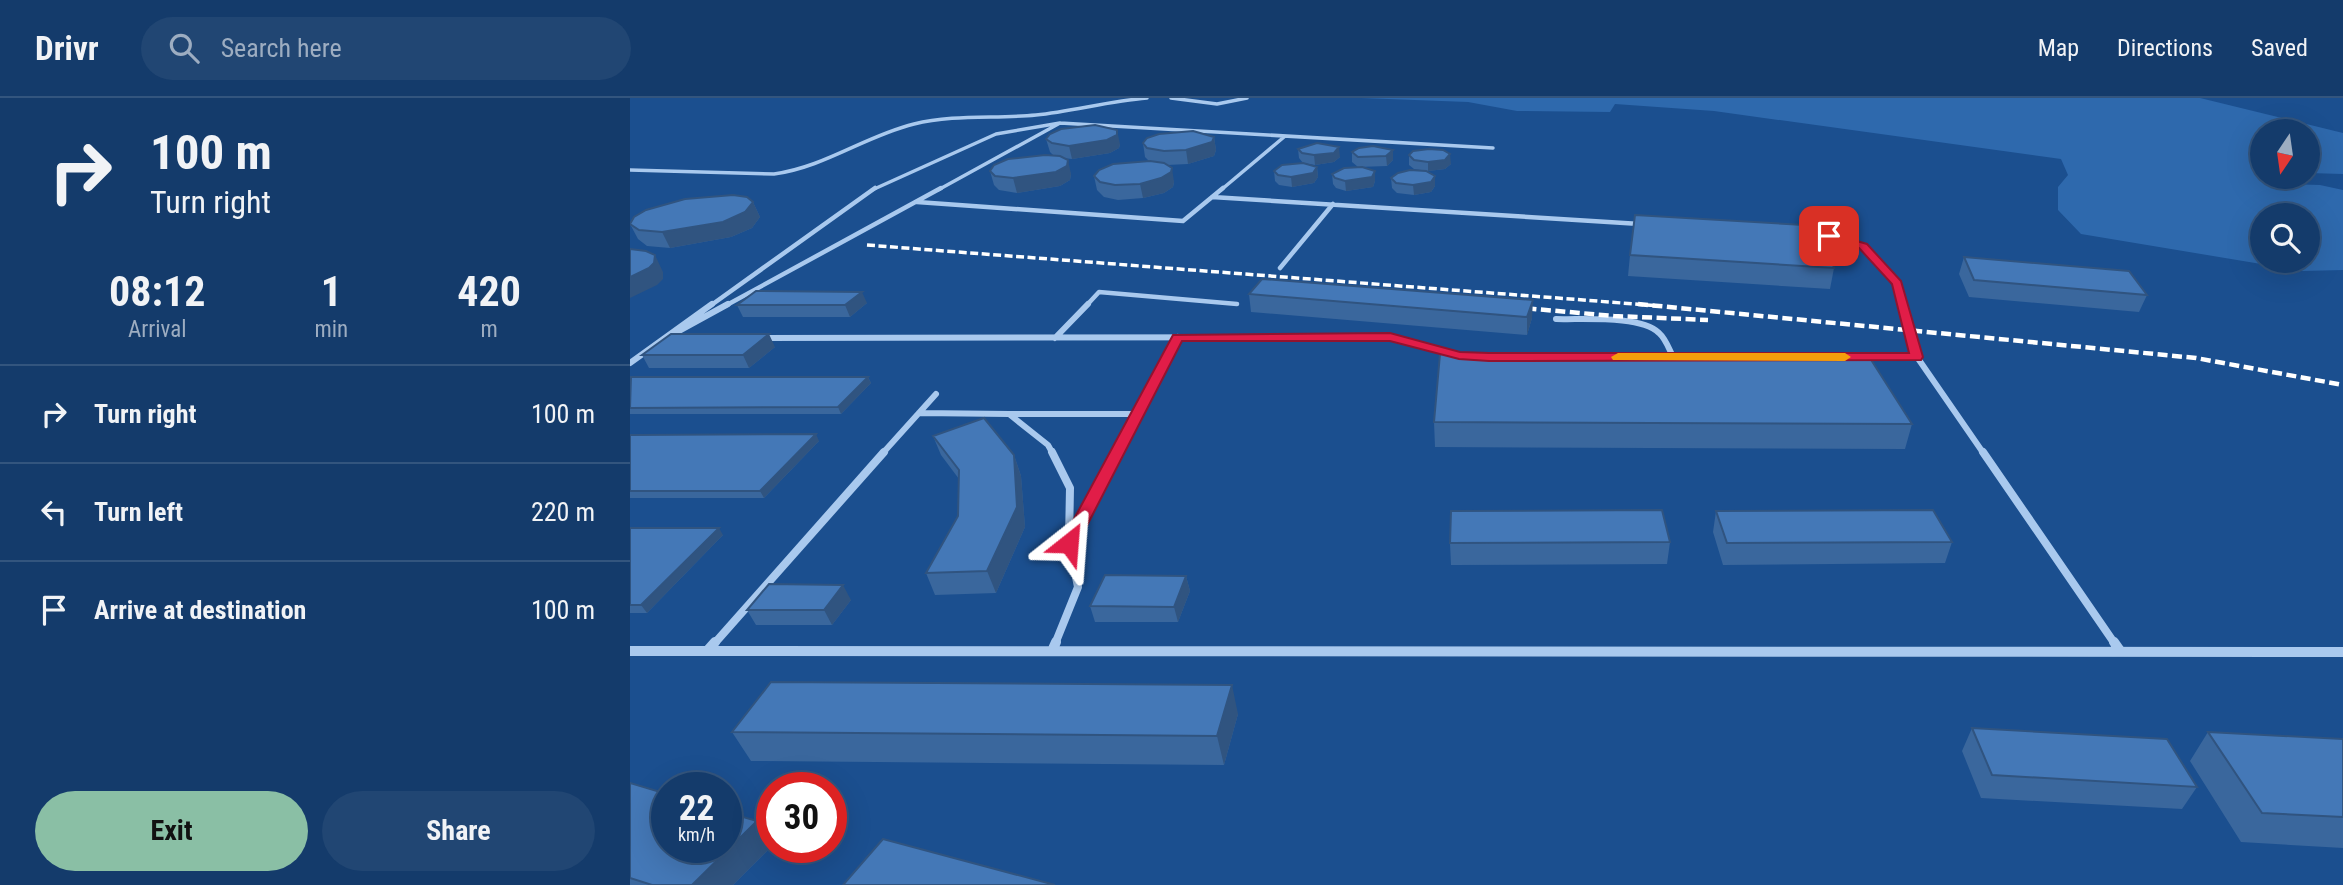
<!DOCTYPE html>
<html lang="en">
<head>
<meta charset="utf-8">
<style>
  body { margin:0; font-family:"Roboto Condensed",sans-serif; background:#214673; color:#f1f3f6; height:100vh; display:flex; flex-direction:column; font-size:26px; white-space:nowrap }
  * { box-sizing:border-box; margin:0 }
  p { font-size:23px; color:#9dadc1 }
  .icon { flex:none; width:38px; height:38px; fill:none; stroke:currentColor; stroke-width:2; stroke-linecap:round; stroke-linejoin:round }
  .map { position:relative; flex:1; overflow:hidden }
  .drawer { display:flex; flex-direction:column; background:#143b6b; width:630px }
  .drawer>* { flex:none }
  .banner { background:#143b6b; color:#f1f3f6; overflow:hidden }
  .needle { width:46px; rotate:193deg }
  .buttons { position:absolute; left:1620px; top:21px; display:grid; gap:14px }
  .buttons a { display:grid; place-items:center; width:70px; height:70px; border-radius:50%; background:#143b6b; box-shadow:0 7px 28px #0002,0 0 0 2px #33557e; font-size:35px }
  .speed { position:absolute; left:21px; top:674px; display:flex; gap:14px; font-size:35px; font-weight:700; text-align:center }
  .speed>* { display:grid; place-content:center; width:91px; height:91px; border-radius:50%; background:#143b6b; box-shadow:0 7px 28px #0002,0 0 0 2px #33557e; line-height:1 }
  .speed small { font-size:18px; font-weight:400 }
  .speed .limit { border:10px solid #d22; background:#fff; color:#111 }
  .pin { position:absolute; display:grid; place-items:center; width:60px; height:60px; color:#fff; margin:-30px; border-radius:14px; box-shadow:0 4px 10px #0006 }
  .me { position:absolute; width:77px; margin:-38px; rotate:28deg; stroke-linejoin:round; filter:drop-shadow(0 0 5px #0008) }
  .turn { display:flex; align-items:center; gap:24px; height:147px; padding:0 35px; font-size:32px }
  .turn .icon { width:91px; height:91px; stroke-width:2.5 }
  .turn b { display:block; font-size:49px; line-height:60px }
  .eta { display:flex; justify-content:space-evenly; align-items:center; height:119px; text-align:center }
  .eta b { font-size:42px; font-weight:700; line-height:49px }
  .button { display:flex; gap:14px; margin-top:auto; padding:14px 35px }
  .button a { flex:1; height:80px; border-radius:42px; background:#8abfa5; color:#111; font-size:28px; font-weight:700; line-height:80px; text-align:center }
  .button a+a { background:#214673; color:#f1f3f6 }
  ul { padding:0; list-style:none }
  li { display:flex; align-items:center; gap:21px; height:98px; padding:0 35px; border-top:2px solid #33557e }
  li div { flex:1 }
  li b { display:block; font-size:26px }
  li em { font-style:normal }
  header { display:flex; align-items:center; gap:42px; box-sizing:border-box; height:98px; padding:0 35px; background:#143b6b; border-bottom:2px solid #33557e }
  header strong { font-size:33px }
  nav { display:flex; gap:38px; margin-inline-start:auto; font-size:24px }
  .search { width:490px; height:63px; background:#214673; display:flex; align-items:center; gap:18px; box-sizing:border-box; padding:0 24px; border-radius:38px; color:#9dadc1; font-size:26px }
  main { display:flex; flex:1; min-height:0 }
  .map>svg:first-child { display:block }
  .green { fill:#2e69ad; fill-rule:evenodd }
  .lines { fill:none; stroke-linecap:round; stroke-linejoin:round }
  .street-far4 { stroke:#a9c9ee; stroke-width:3.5 }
  .street-far3 { stroke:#a9c9ee; stroke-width:4.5 }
  .street-far2 { stroke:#a9c9ee; stroke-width:6 }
  .street-far1 { stroke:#a9c9ee; stroke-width:8 }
  .street { stroke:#a9c9ee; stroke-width:10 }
  .rail-far1 { stroke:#fff; stroke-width:3.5; stroke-dasharray:8 3.5; stroke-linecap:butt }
  .rail { stroke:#fff; stroke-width:4.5; stroke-dasharray:10 4.5; stroke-linecap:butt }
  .wall { fill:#3a679d }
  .shaded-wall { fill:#305480 }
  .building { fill:#4478b7; stroke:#305480; stroke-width:2 }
  .route { fill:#e11d48; stroke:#92132f; stroke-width:2 }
  .slow { fill:#f59e0b }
</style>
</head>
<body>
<header>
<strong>Drivr</strong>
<div class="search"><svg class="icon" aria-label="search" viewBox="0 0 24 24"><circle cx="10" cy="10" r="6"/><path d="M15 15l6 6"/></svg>Search here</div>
<nav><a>Map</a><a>Directions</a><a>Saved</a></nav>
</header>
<main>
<section class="drawer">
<div class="banner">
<div class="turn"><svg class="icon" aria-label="right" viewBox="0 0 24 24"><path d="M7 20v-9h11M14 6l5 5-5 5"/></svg><div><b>100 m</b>Turn right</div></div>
</div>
<div class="eta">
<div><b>08:12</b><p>Arrival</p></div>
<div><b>1</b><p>min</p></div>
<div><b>420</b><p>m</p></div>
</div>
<ul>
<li><svg class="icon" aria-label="right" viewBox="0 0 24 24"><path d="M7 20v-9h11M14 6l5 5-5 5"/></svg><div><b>Turn right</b></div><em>100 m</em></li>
<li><svg class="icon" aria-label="left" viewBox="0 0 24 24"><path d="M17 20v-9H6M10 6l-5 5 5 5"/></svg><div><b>Turn left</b></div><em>220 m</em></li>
<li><svg class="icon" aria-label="arrive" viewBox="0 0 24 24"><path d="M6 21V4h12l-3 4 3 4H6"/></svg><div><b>Arrive at destination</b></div><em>100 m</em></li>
</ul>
<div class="button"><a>Exit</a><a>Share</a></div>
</section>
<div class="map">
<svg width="1713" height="787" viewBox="0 0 1713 787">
  <rect width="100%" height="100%" fill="#1b4f8f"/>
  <path class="green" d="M731,0H1570L1713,35V76L1678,75V33H1633V79H1644L1654,86L1690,87L1713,92V172L1673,173L1451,136L1428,112V89L1438,77L1431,61L1084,13L985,6L980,14L887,13L838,4ZM1633,117H1678V163H1633Z"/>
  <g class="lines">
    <path class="street-far4" d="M541,0L587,6L617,0
      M430,25L863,50
      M0,72L144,76C195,69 235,38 284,26C324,16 366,21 406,17C443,13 480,3 517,0
      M242,92L366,36L430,25L308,92
      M591,92L654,39"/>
    <path class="street-far3" d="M582,99L1010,126
      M287,104L553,123L593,90
      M1186,137C1232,142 1261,161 1273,208
      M650,170L703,106
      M80,208L245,90
      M95,208L311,90
      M456,208L469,194L607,206"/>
    <path class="street-far2" d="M1273,206L1287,259L1354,356
      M926,221C952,222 1010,217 1029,235C1036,241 1039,251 1043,259
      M36,240L98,206
      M134,240L760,239L830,258
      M425,240L458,206
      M1231,259H1287
      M0,265L82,206
      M289,315L379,316L418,347L423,356
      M379,316H507
      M252,356L306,296
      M486,356L548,239"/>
    <path class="street-far1" d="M422,354L440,390L439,442
      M1353,354L1485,546
      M84,546L254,354
      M425,546L448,489L439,445L487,354"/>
    <path class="street" d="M1484,544L1491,554
      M0,553L1713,554
      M77,553L85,544
      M422,553L426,544"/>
    <path class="rail-far1" d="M237,147L1031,208"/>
    <path class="rail" d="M1008,206L1566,260L1713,287
      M882,209L984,218L1078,222"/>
  </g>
  <path class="wall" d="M584,39L586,52L584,58L558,66L537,67L544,84L543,89L534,95L513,100L488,102L474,99L467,92L464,78L519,63L515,59L513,45Z
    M416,41L490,46L489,50L480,55L442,61L433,60L441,76L440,82L430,88L387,95L369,92L364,87L360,73L424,58L420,54Z
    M743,48L763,62L757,68L728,69L722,64V54Z
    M668,51L710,59L704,64L685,67L673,65L669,60Z
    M779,57L821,66L815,71L798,73L784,71L779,67Z
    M687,69L688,79L684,85L662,89L649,87L645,83L644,73Z
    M745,73V83L743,89L716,93L706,90L703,86L702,76Z
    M761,80L805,88L801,94L784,97L767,95L762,90Z
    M123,104L130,119L122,130L101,139L40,150L17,148L8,141L0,126Z
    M1000,157L1204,170L1200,191L998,178Z
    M1334,159L1517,197L1509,214L1339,199L1329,176Z
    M619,196L902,220L897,237L621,214Z
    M237,205L220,219H113L107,207Z
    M145,249L119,270H19L12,257Z
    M238,279L241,285L211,316H0V280Z
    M804,324L1282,326L1275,351L805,349Z
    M0,337L189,343L134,400H0Z
    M303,338L384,357L391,378L395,429L366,495L305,497L296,475L328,418L329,381L311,357Z
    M1086,413L1322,444L1315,465L1093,467L1083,434Z
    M0,430L93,437L17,515H0Z
    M1040,444L1037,466L821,467L820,445Z
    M556,478L560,493L548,524H465L460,508Z
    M221,502L202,527H126L117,512Z
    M608,616L594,667L121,663L102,634Z
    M1342,630L1567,689L1552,711L1351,700L1332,653Z
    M1578,634L1713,641V750L1611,744L1560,663Z
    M0,685L127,723L142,744V748L103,787H0Z"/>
  <path class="shaded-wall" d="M487,32L490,46L489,50L480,55L442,61L439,48Z
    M584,39L586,52L584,58L558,66L556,52Z
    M709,49L710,59L704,64L685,67L684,57Z
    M763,52V62L757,68L756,58Z
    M820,56L821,66L815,71L798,73V64Z
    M438,62L441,76L440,82L430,88L387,95L383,80Z
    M687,69L688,79L684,85L662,89L661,79Z
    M542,70L544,84L543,89L534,95L513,100L510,86Z
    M745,73V83L743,89L716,93L715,83Z
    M805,78V88L801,94L784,97L783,87Z
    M123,104L130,119L122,130L101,139L40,150L32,134Z
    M25,157L33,174V181L27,187L0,200V179Z
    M232,194L237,205L220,219L215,207Z
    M903,202L902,220L897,237V219Z
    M139,236L145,249L119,270L113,257Z
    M238,279L241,285L211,316L208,309Z
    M186,336L189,343L134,400L130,393Z
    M384,357L391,378L395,429L366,495L357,473Z
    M89,430L93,437L17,515L11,507Z
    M556,478L560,493L548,524L544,509Z
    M213,487L221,502L202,527L194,512Z
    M602,587L608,616L594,667L587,638Z
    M127,723L142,744V748L103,787H62Z"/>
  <path class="building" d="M465,27L487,32V37L477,42L439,48L422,45L416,41L420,36L431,31Z
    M563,33L584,39L582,44L556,52L534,53L517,50L513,45L517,40L529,36Z
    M687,45L709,49L704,55L684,57L672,55L668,51Z
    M743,48L763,52L756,58L728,59L722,54L729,50Z
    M799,51L813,52L820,56L815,62L798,64L784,62L779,57L783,53Z
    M415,57L430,58L438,62L437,68L426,74L383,80L365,78L360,73L364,67L378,61Z
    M520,63L534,65L542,70L541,74L531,80L510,86L485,87L470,84L464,78L469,72L483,66Z
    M673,65L687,69L683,75L661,79L648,77L644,73L652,67Z
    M732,69L745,73L742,79L715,83L705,80L702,76L714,70Z
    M780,72L796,73L805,78L801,84L783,87L766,85L761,80L768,75Z
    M103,97L117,99L123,104L115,114L93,124L32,134L9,132L0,126L4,119L16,112L55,101Z
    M1005,117L1192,128L1204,170L1000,157Z
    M0,151L16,153L25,157L24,165L19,170L0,179Z
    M1334,159L1499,173L1517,197L1344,182Z
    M632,181L903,202L897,219L619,196Z
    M126,193L232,194L215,207H107Z
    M41,236H139L113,257H12Z
    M810,256L1238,257L1282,326L804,324Z
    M1,279H238L208,309L0,310Z
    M354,320L384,357L387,409L357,473L296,475L328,418L329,372L303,338Z
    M186,336L130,393H0V337Z
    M1032,412L1040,444L820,445L821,413Z
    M1303,412L1322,444L1097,445L1086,413Z
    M0,430H89L11,507H0Z
    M475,477L556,478L544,509L460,508Z
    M139,486L213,487L194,512H117Z
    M141,584L602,587L587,638L102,634Z
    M1342,630L1537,641L1567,689L1362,677Z
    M1578,634L1713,641V719L1632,715Z
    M0,685L37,696V749H96V714L127,723L62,787H22L0,780Z
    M253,741L425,787H213Z"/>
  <path class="route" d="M1199,135L1237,146L1271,183L1293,259L1291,262L859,263L829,261L760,243H552L448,445L439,450L431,445L543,237L760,235L830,254L859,255H1279L1262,186L1229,150L1196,140L1194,138Z"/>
  <path class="slow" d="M988,255H1215L1221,259L1215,263L983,262L981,259Z"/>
</svg>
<div class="buttons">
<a><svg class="needle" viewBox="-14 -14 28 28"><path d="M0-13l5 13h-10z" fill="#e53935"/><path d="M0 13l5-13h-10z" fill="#9dadc1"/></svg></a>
<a><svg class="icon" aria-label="search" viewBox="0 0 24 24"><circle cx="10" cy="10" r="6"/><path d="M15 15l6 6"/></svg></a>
</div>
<div class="speed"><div>22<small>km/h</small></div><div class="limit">30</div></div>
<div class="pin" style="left:1199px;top:138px;background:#d93025"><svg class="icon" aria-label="arrive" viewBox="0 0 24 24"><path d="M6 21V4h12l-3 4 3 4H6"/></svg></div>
<svg class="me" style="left:439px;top:445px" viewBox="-20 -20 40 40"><path d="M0-17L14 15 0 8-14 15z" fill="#e11d48" stroke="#fff" stroke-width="4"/></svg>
</div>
</main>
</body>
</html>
